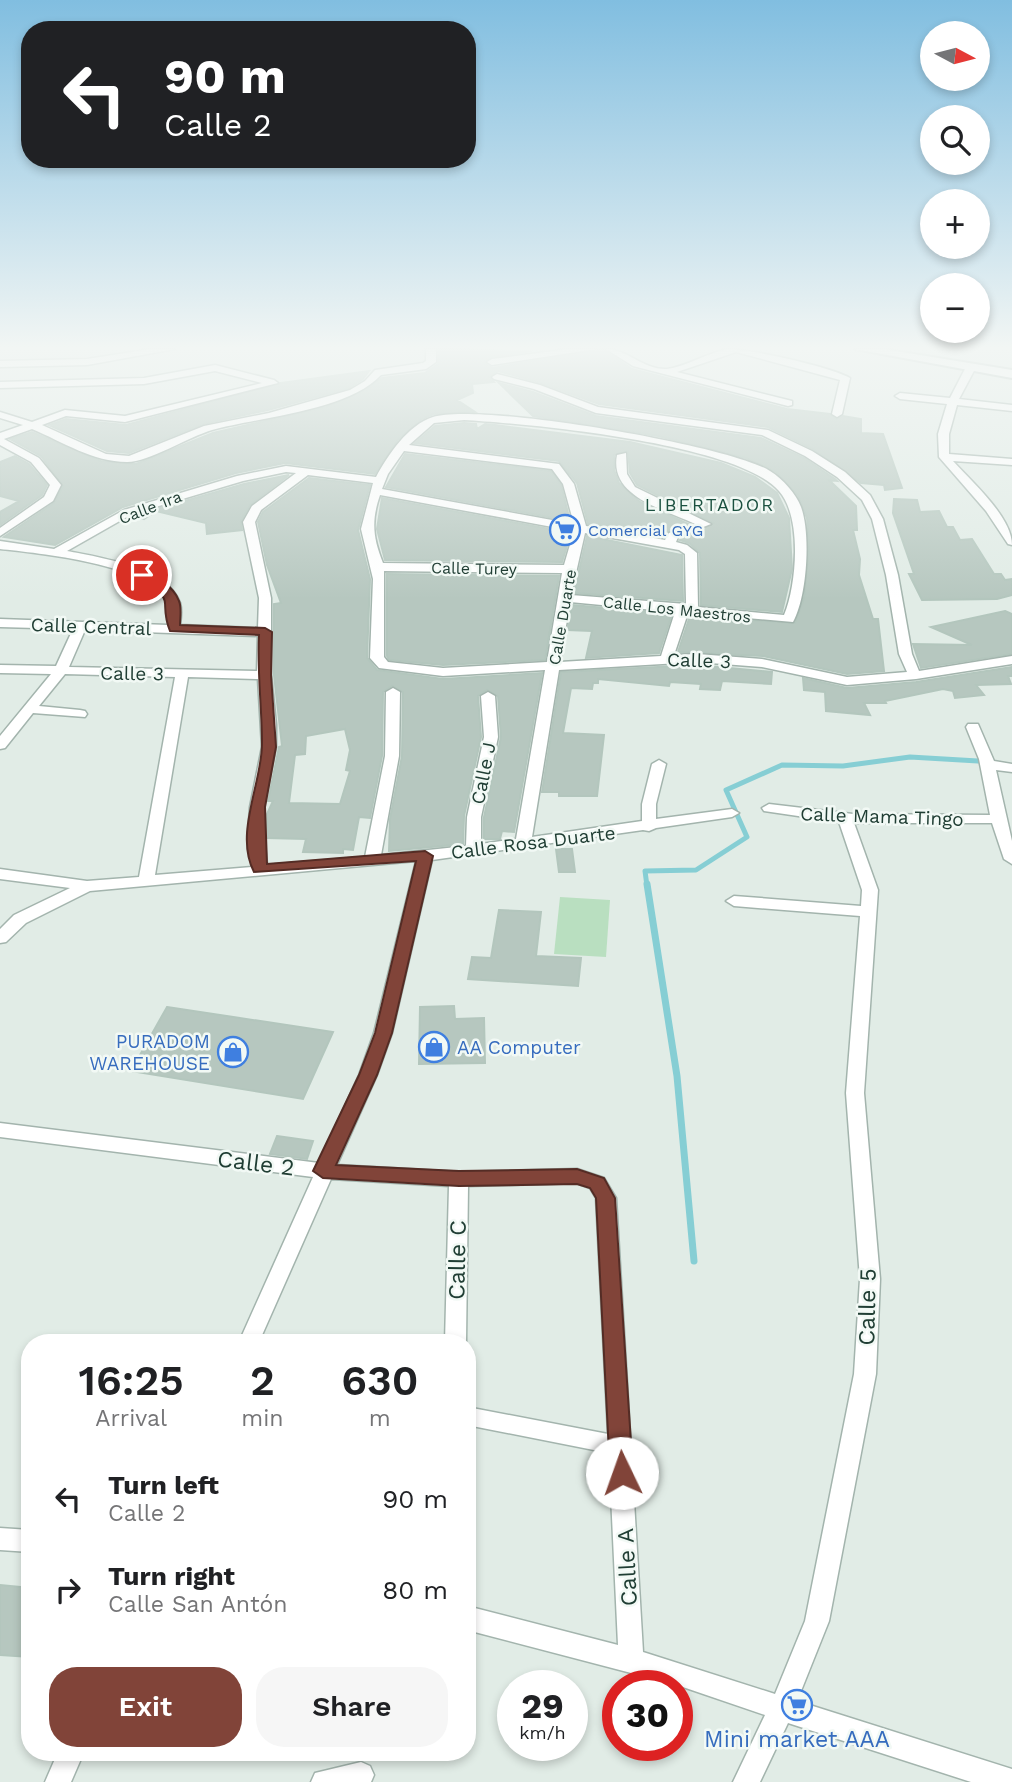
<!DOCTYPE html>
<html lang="en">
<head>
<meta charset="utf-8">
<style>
  body { margin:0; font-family:"Work Sans",sans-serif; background:#f6f6f6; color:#202124; height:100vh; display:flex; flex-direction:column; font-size:26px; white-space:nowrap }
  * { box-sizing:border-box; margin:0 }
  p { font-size:23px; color:#757577 }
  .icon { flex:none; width:38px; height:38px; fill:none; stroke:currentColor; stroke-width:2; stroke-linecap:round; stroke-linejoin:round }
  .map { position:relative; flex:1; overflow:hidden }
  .sheet { position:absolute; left:21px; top:1334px; width:455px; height:427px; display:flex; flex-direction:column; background:#fff; border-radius:28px; box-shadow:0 4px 10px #0003 }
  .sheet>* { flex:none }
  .guide { position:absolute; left:21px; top:21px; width:455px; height:147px; border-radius:28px; box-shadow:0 4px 10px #0003; background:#202124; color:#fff; overflow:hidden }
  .needle { width:46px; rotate:97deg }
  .fabs { position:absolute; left:920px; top:21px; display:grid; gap:14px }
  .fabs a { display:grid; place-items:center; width:70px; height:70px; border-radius:50%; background:#fff; box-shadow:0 4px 10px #0003; font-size:35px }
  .speed { position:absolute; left:497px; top:1670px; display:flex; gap:14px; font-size:35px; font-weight:700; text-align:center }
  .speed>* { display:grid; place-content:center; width:91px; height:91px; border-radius:50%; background:#fff; box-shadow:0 4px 10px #0003; line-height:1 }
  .speed small { font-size:18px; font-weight:400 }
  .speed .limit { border:10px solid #d22; background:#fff; color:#111 }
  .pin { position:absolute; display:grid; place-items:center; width:60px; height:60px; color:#fff; margin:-30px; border:4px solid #fff; border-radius:50%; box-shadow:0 2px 7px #0007 }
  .me { position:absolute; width:77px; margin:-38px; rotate:357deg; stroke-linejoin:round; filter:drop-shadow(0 0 5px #0008) }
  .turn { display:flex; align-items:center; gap:24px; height:147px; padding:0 28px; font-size:32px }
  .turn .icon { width:91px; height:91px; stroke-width:2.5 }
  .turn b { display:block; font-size:49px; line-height:60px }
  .eta { display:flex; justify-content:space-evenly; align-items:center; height:119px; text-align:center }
  .eta b { font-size:42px; font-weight:600; line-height:49px }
  .cta { display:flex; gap:14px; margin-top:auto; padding:14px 28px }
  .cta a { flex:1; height:80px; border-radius:28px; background:#814439; color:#fff; font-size:28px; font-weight:600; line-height:80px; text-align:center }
  .cta a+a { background:#f6f6f6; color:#202124 }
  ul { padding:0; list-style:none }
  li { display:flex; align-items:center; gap:21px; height:91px; padding:0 28px }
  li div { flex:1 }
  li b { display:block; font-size:26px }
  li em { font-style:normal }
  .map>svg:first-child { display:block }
  .green { fill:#b9dfc0 }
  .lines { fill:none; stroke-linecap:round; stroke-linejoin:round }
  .stream-far1 { stroke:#86ced4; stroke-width:5 }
  .stream { stroke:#86ced4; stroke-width:7 }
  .building { fill:#b6c7bf; stroke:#b3c6bd; stroke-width:2; fill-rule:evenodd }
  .minor-casing { stroke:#a3b4ad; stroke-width:3 }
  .tertiary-casing { stroke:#a3b4ad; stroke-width:4 }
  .minor { fill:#fff; fill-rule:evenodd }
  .tertiary { fill:#fff; fill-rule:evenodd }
  .route { fill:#814439; stroke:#542c25; stroke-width:2 }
  .labels { text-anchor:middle; stroke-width:5; stroke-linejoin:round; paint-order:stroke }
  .far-street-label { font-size:16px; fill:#203e34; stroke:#f2f9f5 }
  .far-shop-label { font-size:16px; fill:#366cbe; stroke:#f2f9f5; text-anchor:start }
  .far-neighbourhood-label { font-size:18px; letter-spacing:2px; fill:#1b5140; stroke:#f2f9f5 }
  .street-label { font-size:19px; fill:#203e34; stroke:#f2f9f5 }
  .shop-label { font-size:19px; fill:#366cbe; stroke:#f2f9f5; text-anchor:end }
  .near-street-label { font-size:23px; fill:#203e34; stroke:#f2f9f5 }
  .near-shop-label { font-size:23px; fill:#366cbe; stroke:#f2f9f5 }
</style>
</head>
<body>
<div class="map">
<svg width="1012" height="1782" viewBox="0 0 1012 1782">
  <rect width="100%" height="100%" fill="#e1ece6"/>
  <path class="green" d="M560,897L610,900L606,957L554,954Z"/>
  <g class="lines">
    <path class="stream-far1" d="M647,886L645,871L696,870L747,837L726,790L782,765L843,766L910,757L978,761"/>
    <path class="stream" d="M647,884L677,1076L694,1261"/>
  </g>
  <path class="building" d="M439,349L532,351L491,357L485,363L492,368L603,349L632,369L787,409L830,414L836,419L843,416L861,419V433L883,434L902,488L885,490L884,485L861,483L813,449L768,427L599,404L541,383L498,371L489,377L494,382L472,384L473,393L457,400L475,412L433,414L422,419L398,440L375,474L285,463L236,473L123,507L55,545L4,537L54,503L63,486L41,456L10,439L32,432L101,461L136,464L213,433L326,407L367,389L382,378L425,373L438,364Z
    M369,371L363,379L349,388L268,410L203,424L129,453L107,451L49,425L66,419L126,425L281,383Z
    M499,383L533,392L596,416L761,438L804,458L835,479L837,481L829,480L856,506L857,530H853L860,559L859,575L873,619H878L884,671L847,674L763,656L678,652L690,616L795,623L804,598L809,549L807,518L798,496L776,472L746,458L658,436L533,416Z
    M464,423L476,424L477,429L485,424L495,425L630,442L721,463L755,477L777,493L789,518L792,569L782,612L701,605L700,553L689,543L680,540L713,523L637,485L630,473L628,451L614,455V470L619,483L640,502L688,524L668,531L664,537L588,524L577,483L559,461L415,443L435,426Z
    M405,454L551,471L561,485L570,521L386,487Z
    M15,456L29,464L47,485L42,495L0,525V512L19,501L0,496V462Z
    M289,475L250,505L241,521L242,530L207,534L206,523L156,511L144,519L136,515L244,484Z
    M309,478L370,485L358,530L370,579L367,658L377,670L443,679L542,673L514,832L502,831L500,839H484V817L501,737L498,696L487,690L478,696L481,737L464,816L463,844L389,851L390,819L402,756L403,692L392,686L383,692L382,756L370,818L359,817L353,850L343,849V853L303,852L306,839L267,838V814L273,801H268L279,747L282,746L274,675V604L281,603L267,565L258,522L263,512ZM345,729L350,750L346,770L350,771L340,804L289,803L295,755L305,754L306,736Z
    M382,498L571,533L562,562L385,560L377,529Z
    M894,499L917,500L920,512L939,511L947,527H953L960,540L972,539L994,574H1001L1005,580L1012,579V595L997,599L922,600L909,574H914L893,513Z
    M587,536L682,555L683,601L574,593Z
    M387,574L559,576L545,660L443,665L389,660L387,656Z
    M572,605L672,614L659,653L586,658L592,631L568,630Z
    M1005,611L1012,614V654L921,668L913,644L972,645L931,627Z
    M697,665L772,672L771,684L722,681L720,690L700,689L701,684L670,682L669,686L598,679V683H593L592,689L571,688L563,733L604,735L597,796H559V792H542L561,672Z
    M1012,667V676H1008L1011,684L976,685L984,695L955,698L953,691L943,689L885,701L886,703H864L870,715L826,711L825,692L804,690L803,678L847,688L916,682Z
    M556,849H572L575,872H559Z
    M499,910L541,912L536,956L581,958L578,986L468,979L472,957L491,958Z
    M454,1006L455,1019L484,1018L485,1063L419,1064L420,1007Z
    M167,1007L333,1032L303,1099L131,1071Z
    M277,1136L313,1141L307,1159L270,1154Z
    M0,1585L30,1588V1657L0,1655Z"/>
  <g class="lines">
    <g class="minor-casing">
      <path id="minor" d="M151,349H175L87,365L0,367V361L87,359Z
        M426,349H436V362L426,369L381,375C348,411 259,417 212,430C188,437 149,462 127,462C93,462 63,442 32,429L4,439L39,458L61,485L53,501L0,536V528L44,497L50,485L31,462L0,445V433L23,425L0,418V412L32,422L65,410L125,416L262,383L215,371L144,384L0,388V382L144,378L215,365L274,380L278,383L125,422L66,416L42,425L106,454L129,456L204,426L269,413L350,390L365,381L375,370L423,363L426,361Z
        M568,349H596L492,365L487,362L492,359Z
        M606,349C627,349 644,370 667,369C685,367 705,354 724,350C742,346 834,368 850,378L842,414L837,417L832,414L840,380L736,352L677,372L792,401V405L788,406L633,366Z
        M971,364L976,367L959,399L1012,405V411L957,405L949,434V454L1012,459V465L953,461C972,482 1012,517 1012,545L1008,544L986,511L939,457L938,434L947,404L900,399L895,396L900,393L950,398L966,367Z
        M497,374L540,385L598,407L768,430L812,451L845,472L870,495L883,519L898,575L912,654L919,671L1012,656V664L916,679L847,685L762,667L697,662L559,670L532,837L642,821V804L652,764L659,760L666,764L656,804V819L732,809L739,813L732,817L656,828L649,831L643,830L432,860L392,1033L377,1075L337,1165L459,1172L577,1169L604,1178L616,1198L643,1652L775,1694L805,1621L854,1374L860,1279L846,1093L860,916L734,906L726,901L734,896L861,906L862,890L839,822L764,811L762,808L769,804L853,814L990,815L979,759L966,727L968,724H978L994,761L1012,764V772L996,770L1012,841V864L1004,859L992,823H854L878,890L864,1093L880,1279L876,1374L829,1621L797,1701L1012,1769V1782H971L788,1723L760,1782H733L765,1715L677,1685L467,1630V1606L618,1645L609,1453L467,1425V1407L608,1434L596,1198L590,1188L576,1183L468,1186L466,1342H445L449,1186L331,1179L259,1342H239L313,1177L0,1137V1123L319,1163L359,1075L374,1033L416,861L90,891L26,923L6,942L0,943V929L14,915L70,888L0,879V869L87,881L139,877L175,677L65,674L39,706L80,710L85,711L87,714L85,717L33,713L5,748L0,749V736L51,674L0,673V665L56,666L73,629L0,627V619L168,625C168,618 170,610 167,603C154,564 36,553 0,549V541L54,549L124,510L237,476L286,466L376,477C388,455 408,425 433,417C478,402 729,445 770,471C783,479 796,494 801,507C811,534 807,597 793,622L688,613L674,655L697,654L762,659L847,677L907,672L899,654L886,575L872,519L862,500L837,477L805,456L762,435L596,413L534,389L494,379L492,377ZM464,420C531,424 737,443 779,491C802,517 797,584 784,615L698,607L697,553L687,545L676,542L678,537L711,524L635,487L627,474L626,453L617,455C609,497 664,509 695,524L669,533L665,540L586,526L574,484L559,464L409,445L434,423ZM404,451L552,469L563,484L574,524L382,489L388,474ZM286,472L296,473L252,506L243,522L259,598L258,628L180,625C181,618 182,610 180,603C168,568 99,557 67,551L132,514L243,481ZM308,475L373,483L361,529L373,579L370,658L379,668L443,676L545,670L516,839L481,844V817L498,737L495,696L488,692L481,696L484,737L467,817L466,846L381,855L399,756L400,692L393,688L386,692L385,756L365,857L267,865L264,834V807L276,747V725L271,675V598L255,522L261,510ZM380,495L574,531L564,565L383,563C373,538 371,521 380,495ZM585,533L679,550L685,554L686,604L571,595ZM384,571L562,573L547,662L443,668L388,662L384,657ZM570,602L675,612L661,656L560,662ZM85,630L258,636L257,671L69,667ZM188,677L258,679L262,747L250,807L248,834L252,867L155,875Z
        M0,1528L30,1530V1552L0,1550Z
        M58,1752H84L71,1782H45Z
        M361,1762L370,1766L374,1775L371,1782H311L315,1773Z"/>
    </g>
    <g class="tertiary-casing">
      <path id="tertiary" d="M855,349H883L1012,370V378Z"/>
    </g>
    <use href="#minor" class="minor"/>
    <use href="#tertiary" class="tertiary"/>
  </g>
  <linearGradient id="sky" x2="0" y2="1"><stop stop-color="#81bee0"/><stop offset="0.58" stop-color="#f2f6f4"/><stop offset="1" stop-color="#f2f6f4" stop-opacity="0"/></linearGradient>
  <rect width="1012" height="599" fill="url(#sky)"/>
  <path class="route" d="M137,572C153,571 174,587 179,601C182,608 180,618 180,625L265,628L272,632L271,675L276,747L265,807L267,864L425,851L433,856L392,1033L377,1075L336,1165L459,1171L577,1169L604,1178L615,1198L633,1473L630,1480L622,1483L614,1480L610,1473L596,1198L590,1188L577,1184L459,1186L323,1178L313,1171L359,1075L375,1033L416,861L254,872C234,834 262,783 262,744C262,708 257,672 259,635L170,631C157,598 180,602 137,578Z"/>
  <defs>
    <g id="supermarket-ring" transform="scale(1.575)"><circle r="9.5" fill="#f2f9f5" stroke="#3f7fe0" stroke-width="1.5"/><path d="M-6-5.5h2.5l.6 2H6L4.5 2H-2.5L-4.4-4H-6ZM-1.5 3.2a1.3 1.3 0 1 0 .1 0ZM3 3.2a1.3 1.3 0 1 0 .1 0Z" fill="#3f7fe0"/></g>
    <g id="shop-ring" transform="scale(1.575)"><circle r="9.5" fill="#f2f9f5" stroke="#3f7fe0" stroke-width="1.5"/><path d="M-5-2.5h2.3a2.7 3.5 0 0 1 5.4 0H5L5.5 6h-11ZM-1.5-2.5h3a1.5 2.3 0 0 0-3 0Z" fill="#3f7fe0"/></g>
  </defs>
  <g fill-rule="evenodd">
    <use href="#supermarket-ring" x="565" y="530"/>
    <use href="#shop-ring" x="434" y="1047"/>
    <use href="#shop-ring" x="233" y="1052"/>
    <use href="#supermarket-ring" x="797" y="1705"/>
  </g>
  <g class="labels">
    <g class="far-street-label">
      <text transform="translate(150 507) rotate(-21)" y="6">Calle 1ra</text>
      <text transform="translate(474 568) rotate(1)" y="6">Calle Turey</text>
      <text transform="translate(677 609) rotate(6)" y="6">Calle Los Maestros</text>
      <text transform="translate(562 617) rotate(-80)" y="6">Calle Duarte</text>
    </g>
    <g class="far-shop-label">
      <text x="588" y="536">Comercial GYG</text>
    </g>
    <g class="far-neighbourhood-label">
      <text x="710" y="511">LIBERTADOR</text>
    </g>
    <g class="street-label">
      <text transform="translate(91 626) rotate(2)" y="7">Calle Central</text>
      <text transform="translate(699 660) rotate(2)" y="7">Calle 3</text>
      <text transform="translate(132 673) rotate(1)" y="7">Calle 3</text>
      <text transform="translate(483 773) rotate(-79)" y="7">Calle J</text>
      <text transform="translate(882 816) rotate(2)" y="7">Calle Mama Tingo</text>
      <text transform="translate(533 842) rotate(-7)" y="7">Calle Rosa Duarte</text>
    </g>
    <g class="shop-label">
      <text x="210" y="1048">PURADOM<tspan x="210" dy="22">WAREHOUSE</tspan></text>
      <text x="457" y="1054" text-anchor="start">AA Computer</text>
    </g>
    <g class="near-street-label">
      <text transform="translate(256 1163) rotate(7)" y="8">Calle 2</text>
      <text transform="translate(457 1260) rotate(-89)" y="8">Calle C</text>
      <text transform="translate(867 1307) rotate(-89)" y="8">Calle 5</text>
      <text transform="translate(627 1567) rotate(-93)" y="8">Calle A</text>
    </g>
    <g class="near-shop-label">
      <text x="797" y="1747">Mini market AAA</text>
    </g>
  </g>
</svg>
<div class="fabs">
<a><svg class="needle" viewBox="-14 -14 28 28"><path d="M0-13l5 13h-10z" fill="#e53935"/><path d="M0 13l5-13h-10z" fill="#757577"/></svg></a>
<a><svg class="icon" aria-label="search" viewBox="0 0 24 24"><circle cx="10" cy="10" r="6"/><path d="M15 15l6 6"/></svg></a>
<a>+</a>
<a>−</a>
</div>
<div class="speed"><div>29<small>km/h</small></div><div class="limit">30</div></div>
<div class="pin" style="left:142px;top:575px;background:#d93025"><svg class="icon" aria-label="arrive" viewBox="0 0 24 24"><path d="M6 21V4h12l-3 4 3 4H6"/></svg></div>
<svg class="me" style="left:622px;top:1473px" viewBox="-20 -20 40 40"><circle r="19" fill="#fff"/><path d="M0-13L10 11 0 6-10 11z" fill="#814439"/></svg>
<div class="guide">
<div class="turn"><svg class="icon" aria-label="left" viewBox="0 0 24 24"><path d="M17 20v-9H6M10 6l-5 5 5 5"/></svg><div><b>90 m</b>Calle 2</div></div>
</div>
<section class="sheet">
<div class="eta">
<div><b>16:25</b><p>Arrival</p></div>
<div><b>2</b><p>min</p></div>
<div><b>630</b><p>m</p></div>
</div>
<ul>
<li><svg class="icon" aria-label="left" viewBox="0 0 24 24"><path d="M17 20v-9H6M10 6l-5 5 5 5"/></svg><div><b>Turn left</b><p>Calle 2</p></div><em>90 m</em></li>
<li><svg class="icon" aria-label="right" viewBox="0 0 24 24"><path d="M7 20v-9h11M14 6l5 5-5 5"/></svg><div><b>Turn right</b><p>Calle San Antón</p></div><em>80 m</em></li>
</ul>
<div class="cta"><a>Exit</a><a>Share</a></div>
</section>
</div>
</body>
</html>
